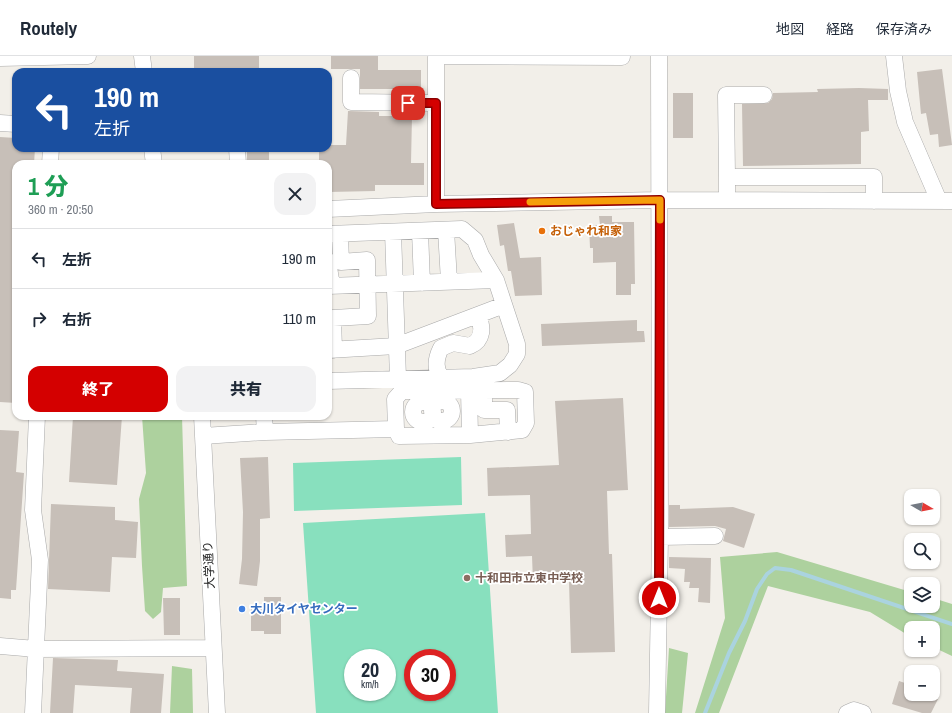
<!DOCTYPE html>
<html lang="ja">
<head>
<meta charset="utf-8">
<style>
  body { margin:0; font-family:"Archivo Narrow","Noto Sans JP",sans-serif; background:#f2f2f3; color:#1f2937; height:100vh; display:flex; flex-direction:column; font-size:15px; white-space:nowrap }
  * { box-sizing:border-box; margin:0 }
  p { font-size:13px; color:#747a83 }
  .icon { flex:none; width:22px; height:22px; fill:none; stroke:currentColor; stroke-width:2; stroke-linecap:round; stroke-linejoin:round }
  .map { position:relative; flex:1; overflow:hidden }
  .drawer { position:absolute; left:12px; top:104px; width:320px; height:260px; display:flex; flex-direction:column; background:#fff; border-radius:12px; box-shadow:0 1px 3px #0004 }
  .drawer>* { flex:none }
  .top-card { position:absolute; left:12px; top:12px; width:320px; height:84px; border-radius:12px; box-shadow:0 1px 3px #0004; background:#1a4fa0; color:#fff; overflow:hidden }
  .needle { width:26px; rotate:99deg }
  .controls { position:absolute; left:904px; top:433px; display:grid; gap:8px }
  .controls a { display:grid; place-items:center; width:36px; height:36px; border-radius:8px; background:#fff; box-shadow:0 1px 3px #0004; font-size:20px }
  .speed { position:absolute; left:344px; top:593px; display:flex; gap:8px; font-size:20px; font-weight:700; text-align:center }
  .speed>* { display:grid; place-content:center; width:52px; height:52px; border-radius:50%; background:#fff; box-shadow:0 1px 3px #0004; line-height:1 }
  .speed small { font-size:10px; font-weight:400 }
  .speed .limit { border:6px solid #d22; background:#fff; color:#111 }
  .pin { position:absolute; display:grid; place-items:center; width:34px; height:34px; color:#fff; margin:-17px; border-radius:8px; box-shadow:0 2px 6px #0006 }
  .me { position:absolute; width:44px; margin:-22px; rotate:0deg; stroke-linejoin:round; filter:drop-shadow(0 0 3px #0008) }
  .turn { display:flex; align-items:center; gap:14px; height:84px; padding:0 16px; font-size:18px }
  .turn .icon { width:52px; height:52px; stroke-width:2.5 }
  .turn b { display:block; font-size:28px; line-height:34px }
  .round { display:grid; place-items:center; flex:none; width:42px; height:42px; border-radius:12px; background:#f2f2f3 }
  .head { display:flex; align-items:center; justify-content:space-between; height:68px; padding:0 16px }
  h1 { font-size:24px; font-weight:800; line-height:30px; color:#1e9e55 }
  .primary-button { display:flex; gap:8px; margin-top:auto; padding:8px 16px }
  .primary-button a { flex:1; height:46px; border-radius:12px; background:#d40000; color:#fff; font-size:16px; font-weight:800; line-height:46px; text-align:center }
  .primary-button a+a { background:#f2f2f3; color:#1f2937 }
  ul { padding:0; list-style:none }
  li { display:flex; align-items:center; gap:12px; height:60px; padding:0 16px; border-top:1px solid #e0e1e3 }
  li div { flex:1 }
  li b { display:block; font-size:15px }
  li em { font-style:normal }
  header { display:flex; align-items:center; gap:24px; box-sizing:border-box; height:56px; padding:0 20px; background:#fff; border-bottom:1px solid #e0e1e3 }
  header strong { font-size:19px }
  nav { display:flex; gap:22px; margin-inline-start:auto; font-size:14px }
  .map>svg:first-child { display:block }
  .forest { fill:#add19e }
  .pitch { fill:#88e0be; fill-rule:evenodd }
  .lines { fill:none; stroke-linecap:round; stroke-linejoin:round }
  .stream { stroke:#aad3df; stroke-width:4 }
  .building { fill:#c7bfb8 }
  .minor-casing { stroke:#a9a9a9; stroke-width:17 }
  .minor { stroke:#fff; stroke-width:16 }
  .route-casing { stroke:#8a0000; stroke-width:10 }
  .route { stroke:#d40000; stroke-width:7 }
  .slow { stroke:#f59e0b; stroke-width:7 }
  .food-dot { fill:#e8710a; stroke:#fff; stroke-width:1.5 }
  .education-dot { fill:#8d6e63; stroke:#fff; stroke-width:1.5 }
  .shop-dot { fill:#3f7fe0; stroke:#fff; stroke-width:1.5 }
  .labels { text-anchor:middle; stroke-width:3.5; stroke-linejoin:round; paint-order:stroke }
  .food-label { font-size:12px; font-weight:bold; fill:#c56008; stroke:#fff; text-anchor:start }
  .street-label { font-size:12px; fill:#222; stroke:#fff }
  .education-label { font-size:12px; font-weight:bold; fill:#785e54; stroke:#fff; text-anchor:start }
  .shop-label { font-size:12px; font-weight:bold; fill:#366cbe; stroke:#fff; text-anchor:start }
</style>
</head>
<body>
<header>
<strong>Routely</strong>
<nav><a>地図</a><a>経路</a><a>保存済み</a></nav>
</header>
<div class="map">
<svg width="952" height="657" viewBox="0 0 952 657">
  <rect width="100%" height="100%" fill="#f2efe9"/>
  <path class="forest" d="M142,360H182L187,530L163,532L161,556L153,563L145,555L142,510L139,443L146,417Z
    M777,496L911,536V550H933V542L952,548V600L933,591V572H911V581L870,556L768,530L719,657H695L725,562L720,501Z
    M669,592L688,597L682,657H665Z
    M172,610L192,613L193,657H170Z"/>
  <path class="pitch" d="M461,401L462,449L294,455L293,407Z
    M485,457L498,657H316L303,467ZM353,602H387V636H353ZM413,602H447V636H413Z"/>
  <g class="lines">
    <path class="stream" d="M705,657L729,597L745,565L757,533L767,518L775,512L791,514L952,568"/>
  </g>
  <path class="building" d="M194,0H259V16L194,14Z
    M331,0H378V14H421V33H360V13H331Z
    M942,13L952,89L939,91L938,78L930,79L926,57L921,58L917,16Z
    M859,32L888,33V44H868L869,75L861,76V108L743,110L742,48L768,47L772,43L773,37L818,36L817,33Z
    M673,37H693V82H673Z
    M348,55L379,56V60H412L411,107H424V129H375V135L328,136V108H319V92H328V89H346Z
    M0,81L16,82V92H35L34,108H16V347L0,346Z
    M247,92H269V108H247Z
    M599,160H612V166H634L635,228H631V239H616V206L593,207V192H590L589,169H600Z
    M514,167L520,202L541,201L542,239L515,240L511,215H508L504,189L500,190L497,169Z
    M637,264V275H644L645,286L542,290L541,268Z
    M623,342L628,434L607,435L609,498H612L615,596L571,597L569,525L533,526L532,500L506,501L505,479L531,478L530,439L488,440L487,412L559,409L555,345Z
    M73,360H122L117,429L69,426Z
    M0,374L19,375L16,416L24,417L16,534H11V543L0,542Z
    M268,401L270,462L260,463V505L257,530L239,528L242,503L243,456L240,402Z
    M51,448L115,451V464L138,466L136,502L112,501L110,536L48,533Z
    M669,449H680V453L733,451L755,458L744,492L723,485L726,473L715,470L669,471Z
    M669,501L711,502L710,547L698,546L699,532H689L690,526H684L685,513L669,512Z
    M264,541H281V578H264V575H251V552L264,551Z
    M163,542H180V579H164Z
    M53,602L118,604L117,615L164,618L161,657H130L132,632L75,629L73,657H50Z
    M899,625L911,629V638L938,643L931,657H922L892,648Z"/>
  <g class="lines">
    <g class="minor-casing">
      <path id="minor" d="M142,0L144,16
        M436,0L622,1
        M894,0L898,35L905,66L939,145
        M0,2L88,0
        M351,22V46L436,47
        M0,67L16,68
        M152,92L154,108
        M237,92L238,108
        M50,108L51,92
        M727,121L726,39H764
        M727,144V121H874V145
        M436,148V0
        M328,153L436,148L660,144L952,145
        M446,174L449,225
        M420,175L422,227
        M393,176L398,322
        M328,178L462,173L475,184L481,199L496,224L517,288V298L510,309L500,317L473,321L328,325
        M328,205L332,230
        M328,230L496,224
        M328,294L396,290L504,249
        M334,294L333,262L368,260L367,204L341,206L340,179
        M441,321C434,312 436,302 441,292L453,287L470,290C484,284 483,271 478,259
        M518,334L525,336L526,367L522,374L470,379L399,380L396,373L395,343L402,335Z
        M469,335L470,379
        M484,335V354H507L508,376
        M432 355a10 10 0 1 1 20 0a10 10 0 1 1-20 0Z
        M413 356a10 10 0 1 1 20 0a10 10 0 1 1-20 0Z
        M202,360L217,657
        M264,360L265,376L396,373
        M203,380L265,376
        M660,481L715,480
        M0,590L36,593L213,592
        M33,657L40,504L33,454L37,360
        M657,657L660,481L659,0
        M847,657L854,654L863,657"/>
    </g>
    <use href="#minor" class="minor"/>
  </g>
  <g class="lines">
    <g class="route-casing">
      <path id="route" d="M408,47H436V148L660,144L659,542"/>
    </g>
    <use href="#route" class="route"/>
    <path class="slow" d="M530,146L660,144V164"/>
  </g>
  <circle class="food-dot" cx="542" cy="175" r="4"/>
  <circle class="education-dot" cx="467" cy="522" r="4"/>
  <circle class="shop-dot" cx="242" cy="553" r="4"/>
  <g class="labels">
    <g class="food-label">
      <text x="550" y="179">おじゃれ和家</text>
    </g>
    <g class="street-label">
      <text transform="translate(209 509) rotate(-93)" y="4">大学通り</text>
    </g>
    <g class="education-label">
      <text x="475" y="526">十和田市立東中学校</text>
    </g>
    <g class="shop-label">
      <text x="250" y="557">大川タイヤセンター</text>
    </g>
  </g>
</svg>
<div class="controls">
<a><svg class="needle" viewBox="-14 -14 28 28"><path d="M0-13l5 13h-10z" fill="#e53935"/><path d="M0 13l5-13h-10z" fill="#747a83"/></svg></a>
<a><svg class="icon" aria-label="search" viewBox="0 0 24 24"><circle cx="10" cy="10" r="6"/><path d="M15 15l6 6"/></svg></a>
<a><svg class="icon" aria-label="layers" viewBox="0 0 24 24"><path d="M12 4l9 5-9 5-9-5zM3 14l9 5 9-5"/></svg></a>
<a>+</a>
<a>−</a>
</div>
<div class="speed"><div>20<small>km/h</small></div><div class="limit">30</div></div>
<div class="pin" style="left:408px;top:47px;background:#d93025"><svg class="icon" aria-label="arrive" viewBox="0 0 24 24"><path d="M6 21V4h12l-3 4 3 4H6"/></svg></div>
<svg class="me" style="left:659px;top:542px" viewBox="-20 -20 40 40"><circle r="17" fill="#d40000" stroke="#fff" stroke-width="3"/><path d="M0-11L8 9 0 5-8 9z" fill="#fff"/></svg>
<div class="top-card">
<div class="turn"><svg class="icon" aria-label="left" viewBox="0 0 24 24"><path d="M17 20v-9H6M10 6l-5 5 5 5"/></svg><div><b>190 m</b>左折</div></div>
</div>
<section class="drawer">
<div class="head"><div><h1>1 分</h1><p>360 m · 20:50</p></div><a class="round"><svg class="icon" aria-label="close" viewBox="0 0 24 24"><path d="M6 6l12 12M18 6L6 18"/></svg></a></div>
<ul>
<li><svg class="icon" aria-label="left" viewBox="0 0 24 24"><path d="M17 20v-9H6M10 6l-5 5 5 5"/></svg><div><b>左折</b></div><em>190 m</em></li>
<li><svg class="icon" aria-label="right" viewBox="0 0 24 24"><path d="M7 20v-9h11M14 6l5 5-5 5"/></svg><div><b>右折</b></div><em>110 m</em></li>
</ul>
<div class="primary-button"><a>終了</a><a>共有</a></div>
</section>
</div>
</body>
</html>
